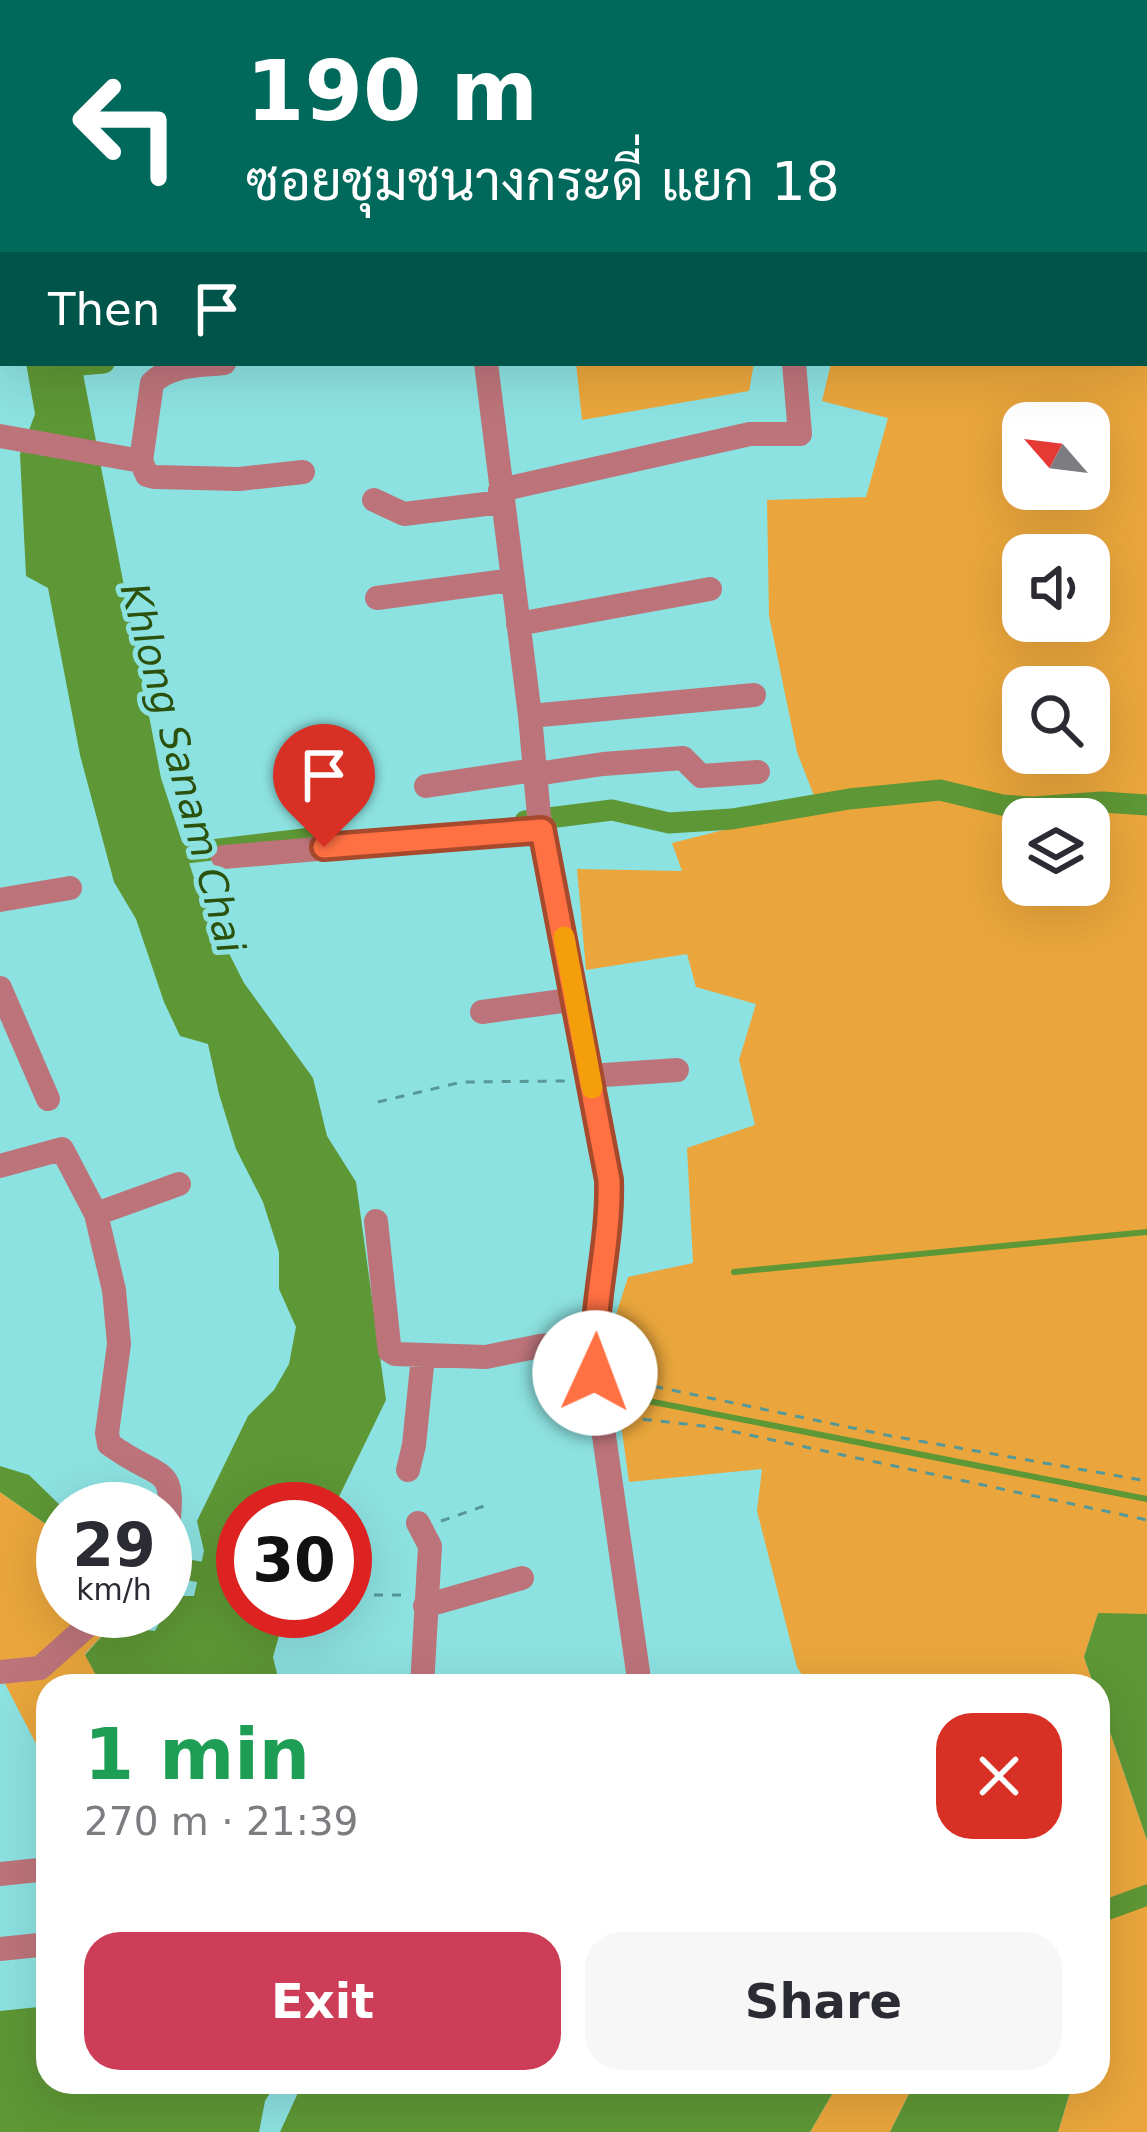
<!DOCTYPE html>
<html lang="en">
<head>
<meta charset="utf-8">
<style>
  body { margin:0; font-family:"DejaVu Sans",Sarabun,sans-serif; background:#f7f7f7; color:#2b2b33; height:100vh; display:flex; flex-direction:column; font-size:45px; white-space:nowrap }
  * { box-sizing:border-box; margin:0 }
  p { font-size:39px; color:#7c7c81 }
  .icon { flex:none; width:66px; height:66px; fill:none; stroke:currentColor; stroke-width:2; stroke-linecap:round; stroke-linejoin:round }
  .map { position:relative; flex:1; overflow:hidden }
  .drawer { position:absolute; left:36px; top:1674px; width:1074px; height:420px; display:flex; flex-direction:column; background:#fff; border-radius:36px; box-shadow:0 12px 48px #0002 }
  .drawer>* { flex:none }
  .top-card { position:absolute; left:0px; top:0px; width:1149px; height:366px; box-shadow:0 12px 48px #0002; background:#00695c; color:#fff; overflow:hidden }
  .needle { width:78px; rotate:298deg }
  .controls { position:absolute; left:1002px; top:402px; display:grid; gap:24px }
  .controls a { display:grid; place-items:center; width:108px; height:108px; border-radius:24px; background:#fff; box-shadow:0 12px 48px #0002; font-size:60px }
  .speed { position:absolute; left:36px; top:1482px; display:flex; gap:24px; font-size:60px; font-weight:700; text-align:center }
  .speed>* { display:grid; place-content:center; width:156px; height:156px; border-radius:50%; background:#fff; box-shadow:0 12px 48px #0002; line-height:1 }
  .speed small { font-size:30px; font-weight:400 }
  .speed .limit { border:18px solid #d22; background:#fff; color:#111 }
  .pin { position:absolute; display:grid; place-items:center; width:102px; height:102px; color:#fff; margin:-123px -51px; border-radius:50% 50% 50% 0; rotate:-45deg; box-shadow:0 0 12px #0007 }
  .pin .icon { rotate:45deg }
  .me { position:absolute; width:132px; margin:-66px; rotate:2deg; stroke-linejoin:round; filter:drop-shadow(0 0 9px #0008) }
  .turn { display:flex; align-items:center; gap:42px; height:252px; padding:0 48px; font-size:54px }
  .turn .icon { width:156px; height:156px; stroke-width:2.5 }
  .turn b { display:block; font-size:84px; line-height:102px }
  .then { display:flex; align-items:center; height:114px; padding:0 48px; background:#0003; gap:24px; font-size:45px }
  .round { display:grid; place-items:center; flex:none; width:126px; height:126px; border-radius:36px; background:#f7f7f7 }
  .headline { display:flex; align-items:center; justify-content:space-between; height:204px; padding:0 48px }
  h1 { font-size:72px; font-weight:800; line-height:90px; color:#1e9e55 }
  .primary-button { display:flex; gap:24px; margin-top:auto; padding:24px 48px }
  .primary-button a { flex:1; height:138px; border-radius:36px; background:#cd3d57; color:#fff; font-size:48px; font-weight:800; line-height:138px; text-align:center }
  .primary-button a+a { background:#f7f7f7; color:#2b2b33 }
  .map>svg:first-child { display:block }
  .green { fill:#eaa63c; fill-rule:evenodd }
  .water { fill:#5e9735 }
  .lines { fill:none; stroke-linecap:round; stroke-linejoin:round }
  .stream { stroke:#5e9735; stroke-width:6 }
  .canal { stroke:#5e9735; stroke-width:21 }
  .path { stroke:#559897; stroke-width:3; stroke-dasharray:9 9; stroke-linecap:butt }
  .minor { stroke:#bc747a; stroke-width:24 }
  .route-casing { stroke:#a6492c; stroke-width:30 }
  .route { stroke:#ff7043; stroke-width:21 }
  .slow { stroke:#f59e0b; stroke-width:21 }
  .labels { text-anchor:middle; stroke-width:10; stroke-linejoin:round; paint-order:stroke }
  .water-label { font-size:39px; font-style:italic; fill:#2b510c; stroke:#8ce2e1 }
</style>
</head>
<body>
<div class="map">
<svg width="1147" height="2132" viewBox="0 0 1147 2132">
  <rect width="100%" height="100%" fill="#8ce2e1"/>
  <path class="green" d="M969,0H1147V1614H1098L1084,1657L1094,1686H809L797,1667L757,1511L762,1469L629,1482L609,1337L628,1277L693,1263L687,1148L755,1125L739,1060L756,1004L696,987L687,954L586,970L577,869L682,871L672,843L818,806L797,752L769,616L767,500L866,497L888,418L822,401L831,363H1146V3H968ZM1023,423H1089V489H1023ZM1023,555H1089V621H1023ZM1023,687H1089V753H1023ZM1023,819H1089V885H1023Z
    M576,363H754L749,391L582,420Z
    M0,1492L63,1536V1611H121L133,1628L111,1626L85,1654L102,1686H48V1767L0,1674Z
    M1098,1697L1147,1840V2132H1058L1073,2082H1098Z
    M839,2082H915L890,2132H810Z"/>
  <path class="water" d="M26,363H81L161,778L200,896L244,983L313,1078L327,1136L356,1182L386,1400L333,1509H243V1611H286L273,1657L280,1686H102L85,1655L111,1626L155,1631L174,1596H194L204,1551L197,1521L248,1416L274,1390L289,1364L296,1327L279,1289V1252L263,1202L236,1149L219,1094L208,1044L180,1036L164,1002L136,919L114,882L80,755L48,588L26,576L20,454L35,414Z
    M0,1466L29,1475L64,1509L63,1536L0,1492Z
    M1098,1613L1147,1614V1840L1098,1697V1686H1094L1084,1657Z
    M48,2006V2082H277L265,2101L259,2132H0V2011Z
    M303,2082H839L810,2132H280Z
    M915,2082H1073L1058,2132H890Z"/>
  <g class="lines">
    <path class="stream" d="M734,1272L1147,1232
      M643,1400L1147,1499"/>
    <path class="canal" d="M57,367L104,363
      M525,821L612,810L669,823L732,819L849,799L940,790L1002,805L1032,807L1102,802L1147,805
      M161,856L320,837
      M165,1566L224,1576
      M1098,1913L1147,1895"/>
    <path class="path" d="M378,1102L462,1082L566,1081
      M619,1379L891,1436L1147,1481
      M625,1421L641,1419L712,1427L1147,1520
      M441,1521L490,1504
      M374,1595H402"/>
    <path class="minor" d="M151,0L152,3
      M364,0L365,3
      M439,0V3
      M843,3L845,0
      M934,3L935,0
      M486,363L530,716L539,816L609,1181C610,1245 592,1309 595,1373L640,1686
      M0,436L141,461L147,475L155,477L239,479L303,472
      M141,461L152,383C171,364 198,366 224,363
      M500,490L750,434H800L794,363
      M374,500L404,514L502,502
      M377,598L512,580
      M518,624L710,589
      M530,716L754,695
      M536,774L603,764L683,758L701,776L758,772
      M426,786L535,770
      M223,857L542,830
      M0,900L70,888
      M0,988L48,1099
      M482,1012L577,999
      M590,1076L677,1070
      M0,1166L62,1149L96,1214L114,1290L119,1344L107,1433L109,1444C167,1486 177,1459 166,1543
      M96,1214L179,1184
      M376,1221L389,1345L390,1351L395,1354L486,1357L540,1346L593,1342
      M408,1470L414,1445L423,1356
      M418,1523L430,1546L422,1686
      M425,1606L522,1578
      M0,1672L40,1668L104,1611
      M0,1874L48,1869
      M0,1949L48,1944"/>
  </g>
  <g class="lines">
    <g class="route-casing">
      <path id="route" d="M324,847L542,830L609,1180C611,1245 591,1309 595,1373"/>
    </g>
    <use href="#route" class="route"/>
    <path class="slow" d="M564,937L592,1088"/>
  </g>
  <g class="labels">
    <g class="water-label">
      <text transform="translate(183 768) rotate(75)" y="14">Khlong Sanam Chai</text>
    </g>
  </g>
</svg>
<div class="controls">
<a><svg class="needle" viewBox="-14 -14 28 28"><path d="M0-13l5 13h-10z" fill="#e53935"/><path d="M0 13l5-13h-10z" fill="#7c7c81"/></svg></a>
<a><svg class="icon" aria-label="sound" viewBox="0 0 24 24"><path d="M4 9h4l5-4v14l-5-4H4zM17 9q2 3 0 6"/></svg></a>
<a><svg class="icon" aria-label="search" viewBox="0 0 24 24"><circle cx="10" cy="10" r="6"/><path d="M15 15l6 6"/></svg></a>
<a><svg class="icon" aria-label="layers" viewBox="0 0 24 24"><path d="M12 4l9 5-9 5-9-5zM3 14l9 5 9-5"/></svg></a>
</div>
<div class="speed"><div>29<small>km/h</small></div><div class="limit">30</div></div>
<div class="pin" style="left:324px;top:847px;background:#d93025"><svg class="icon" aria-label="arrive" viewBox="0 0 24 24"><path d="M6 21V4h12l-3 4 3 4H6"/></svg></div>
<svg class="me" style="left:595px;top:1373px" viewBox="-20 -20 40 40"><circle r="19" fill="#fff"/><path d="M0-13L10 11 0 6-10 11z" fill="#ff7043"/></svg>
<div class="top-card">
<div class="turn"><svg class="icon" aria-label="left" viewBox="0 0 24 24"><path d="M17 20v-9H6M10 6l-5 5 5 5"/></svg><div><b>190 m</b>ซอยชุมชนางกระดี่ แยก 18</div></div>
<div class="then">Then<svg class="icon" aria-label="arrive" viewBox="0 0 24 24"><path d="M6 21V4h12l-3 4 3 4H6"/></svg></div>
</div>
<section class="drawer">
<div class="headline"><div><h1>1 min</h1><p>270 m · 21:39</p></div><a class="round" style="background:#d93025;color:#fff"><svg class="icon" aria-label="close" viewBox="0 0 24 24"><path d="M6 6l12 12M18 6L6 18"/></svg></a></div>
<div class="primary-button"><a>Exit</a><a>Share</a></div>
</section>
</div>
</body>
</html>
